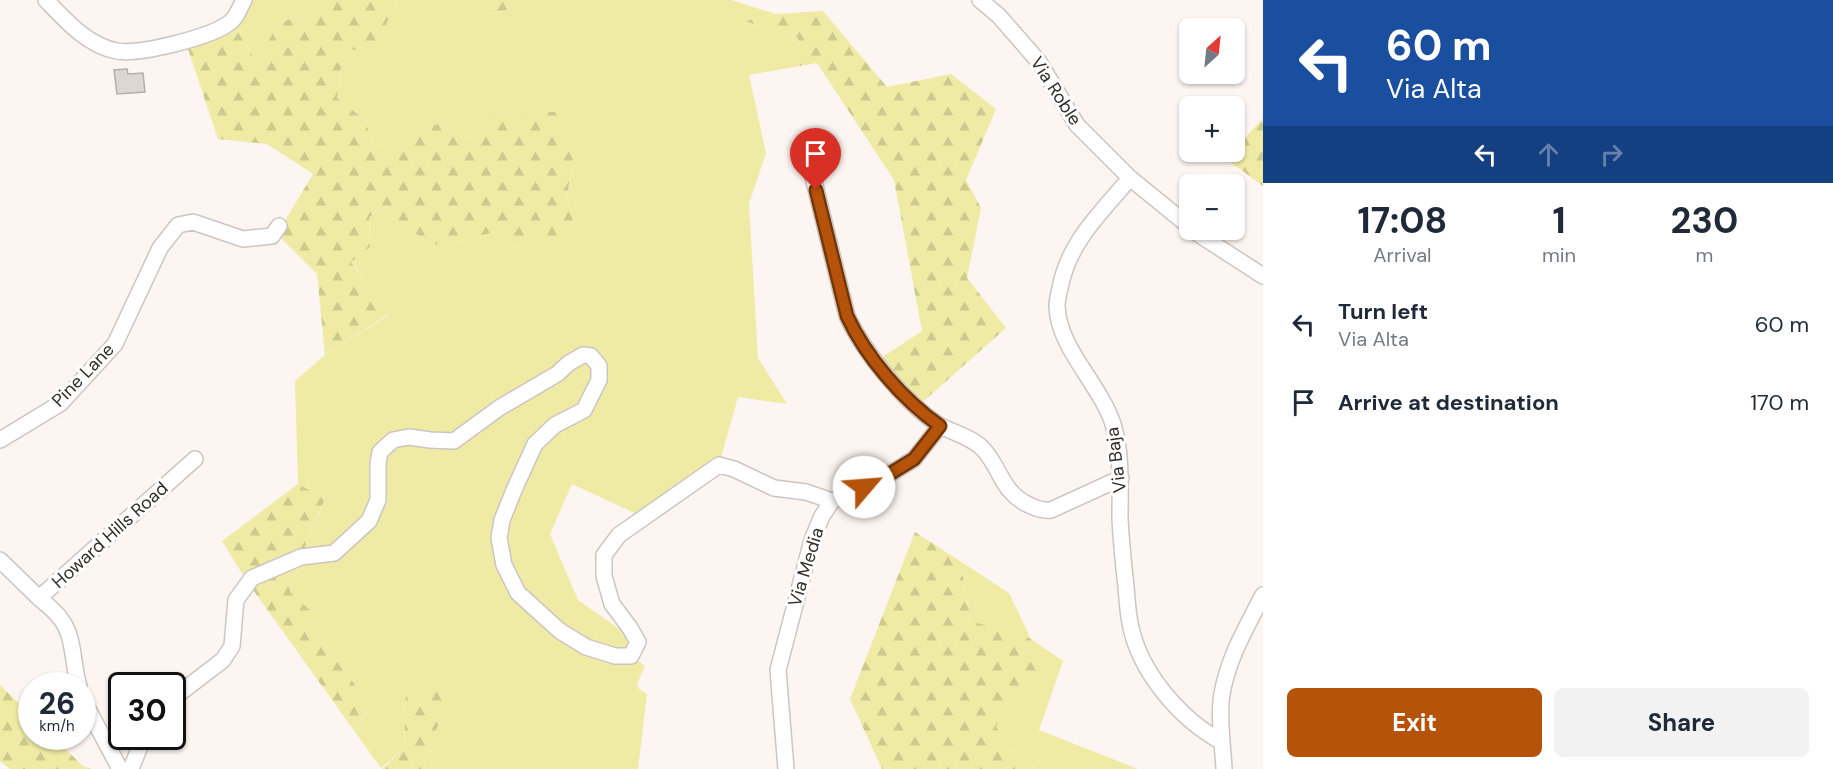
<!DOCTYPE html>
<html lang="en">
<head>
<meta charset="utf-8">
<style>
  body { margin:0; font-family:"DM Sans",sans-serif; background:#f2f2f3; color:#1f2937; height:100vh; display:flex; flex-direction:column; font-size:22px; white-space:nowrap }
  * { box-sizing:border-box; margin:0 }
  p { font-size:20px; color:#747a83 }
  .icon { flex:none; width:33px; height:33px; fill:none; stroke:currentColor; stroke-width:2; stroke-linecap:round; stroke-linejoin:round }
  .map { position:relative; flex:1; overflow:hidden }
  .panel { display:flex; flex-direction:column; background:#fff; width:570px }
  .panel>* { flex:none }
  .top-card { background:#1a4fa0; color:#fff; overflow:hidden }
  .needle { width:39px; rotate:27deg }
  .fabs { position:absolute; left:1179px; top:18px; display:grid; gap:12px }
  .fabs a { display:grid; place-items:center; width:66px; height:66px; border-radius:9px; background:#fff; box-shadow:0 2px 4px #0004; font-size:30px }
  .speed { position:absolute; left:18px; top:672px; display:flex; gap:12px; font-size:30px; font-weight:700; text-align:center }
  .speed>* { display:grid; place-content:center; width:78px; height:78px; border-radius:50%; background:#fff; box-shadow:0 2px 4px #0004; line-height:1 }
  .speed small { font-size:15px; font-weight:400 }
  .speed .limit { border:3px solid #111; border-radius:9px; background:#fff; color:#111 }
  .pin { position:absolute; display:grid; place-items:center; width:51px; height:51px; color:#fff; margin:-62px -26px; border-radius:50% 50% 50% 0; rotate:-45deg; box-shadow:0 0 6px #0007 }
  .pin .icon { rotate:45deg }
  .me { position:absolute; width:66px; margin:-33px; rotate:63deg; stroke-linejoin:round; filter:drop-shadow(0 0 4px #0008) }
  .turn { display:flex; align-items:center; gap:21px; height:126px; padding:0 24px; font-size:27px }
  .turn .icon { width:78px; height:78px; stroke-width:2.5 }
  .turn b { display:block; font-size:42px; line-height:51px }
  .lanes { display:flex; align-items:center; height:57px; padding:0 24px; background:#0003; justify-content:center; gap:30px; direction:ltr }
  .lanes .off { opacity:.35 }
  .eta { display:flex; justify-content:space-evenly; align-items:center; height:102px; text-align:center }
  .eta b { font-size:36px; font-weight:700; line-height:42px }
  .primary-button { display:flex; gap:12px; margin-top:auto; padding:12px 24px }
  .primary-button a { flex:1; height:69px; border-radius:9px; background:#b45309; color:#fff; font-size:24px; font-weight:700; line-height:69px; text-align:center }
  .primary-button a+a { background:#f2f2f3; color:#1f2937 }
  ul { padding:0; list-style:none }
  li { display:flex; align-items:center; gap:18px; height:78px; padding:0 24px }
  li div { flex:1 }
  li b { display:block; font-size:22px }
  li em { font-style:normal }
  main { display:flex; flex:1; min-height:0 }
  .map>svg:first-child { display:block }
  .grass { fill:#efeba5 }
  .forest { fill:url(#forest-firs) }
  .building { fill:#dcd7d1; stroke:#b4afa9; stroke-width:1.5 }
  .lines { fill:none; stroke-linecap:round; stroke-linejoin:round }
  .minor-casing { stroke:#cdc5c1; stroke-width:18 }
  .minor { stroke:#fff; stroke-width:15 }
  .route-casing { stroke:#753606; stroke-width:15 }
  .route { stroke:#b45309; stroke-width:10 }
  .labels { text-anchor:middle; stroke-width:6; stroke-linejoin:round; paint-order:stroke }
  .street-label { font-size:18px; fill:#302d2b; stroke:#fff }
</style>
</head>
<body>
<main>
<div class="map">
<svg width="1263" height="769" viewBox="0 0 1263 769">
  <defs>
    <pattern id="forest-firs" width="22" height="20" patternUnits="userSpaceOnUse" patternTransform="scale(1.5)"><rect width="22" height="20" fill="#efeba5"/><path d="M5 1l3.5 6h-7zM16 11l3.5 6h-7z" fill="#cdca8e"/></pattern>
  </defs>
  <rect width="100%" height="100%" fill="#fdf5f1"/>
  <path class="grass" d="M244,0H319L323,9L278,23L257,63L232,22Z
    M397,0H475L488,14L508,10L515,0H731L776,14L746,21L798,38L800,66L749,75L766,153L749,204L758,358L787,404L738,397L719,465L645,518L572,484L550,534L578,600L638,642L631,656L645,666L637,684L639,689L647,694L638,769H426L423,757L448,705L406,684L404,748L381,768L355,732L370,705L321,639L312,612L290,592L301,557L325,500L298,484L295,381L325,355L389,315L351,261L370,247L369,218L379,208L432,245L455,242L498,230L516,249L533,239L575,229L567,196L574,153L515,127L469,138L441,124L398,152L373,142L365,120L337,98L343,51L376,46Z
    M960,561L1009,593L1031,639L1063,661L1039,730L1138,769H1038L1013,758L996,726L1015,688L971,621Z"/>
  <path class="forest" d="M319,0H397L376,47L343,51L337,98L365,120L373,142L398,152L416,128L441,124L469,138L493,112L515,127L526,111L555,112L574,153L567,196L575,229L547,242L533,239L516,249L498,231L455,242L432,245L379,208L369,218L370,247L351,262L389,314L325,355L317,274L277,234L313,174L267,144L218,139L185,40L232,22L257,63L278,23L322,9Z
    M475,0H515L508,10L488,14Z
    M823,11L887,87L951,74L996,109L966,180L981,208L967,278L1006,328L917,407L875,362L922,331L894,180L817,63L800,66L798,38L745,21L776,14Z
    M1263,118V186L1226,159Z
    M298,484L325,499L301,557L290,592L312,612L321,639L370,705L355,732L248,583L222,541Z
    M915,532L960,561L971,621L1031,639L1038,682L1015,688L996,726L1013,758L1038,769H882L850,699Z
    M406,684L442,692L448,705L423,757L426,769H382L404,748Z
    M0,685L31,715L32,736L53,737L83,766L91,769H10L0,761Z"/>
  <path class="building" d="M127,69L128,74L143,73L145,92L117,94L114,70Z"/>
  <g class="lines">
    <g class="minor-casing">
      <path id="minor" d="M46,0C65,20 88,46 117,51C140,55 211,37 229,23C236,19 240,7 244,0
        M980,0L999,16L1039,62L1077,125L1130,178L1190,227
        M811,169L847,316C863,351 906,404 939,425C953,433 972,437 983,449C1001,468 1001,492 1029,505C1037,509 1043,511 1051,510L1121,478
        M1130,178C1101,213 1069,241 1060,288C1059,293 1057,300 1057,306C1058,348 1100,384 1113,424C1122,452 1120,489 1120,519C1121,538 1123,559 1125,578C1127,593 1127,608 1130,623C1139,672 1180,719 1222,742
        M1192,230L1263,276
        M0,440L61,403L115,344L160,248L178,225L193,222L243,239L272,236L279,226
        M0,560L39,598L195,459
        M39,598C46,604 54,610 60,618C75,636 72,664 79,686
        M82,698L120,769
        M172,699L223,660L232,646L236,600L252,578L301,557L334,553L369,521L378,500V464L380,452L393,440L409,437L430,440L454,441L499,408L557,374L569,363L583,355L591,356L599,366V380L584,410L555,425L535,444L514,490L502,520L499,538L504,565L518,593L560,631L586,647L615,656H631L638,642L630,628L612,604L604,576V555L619,535L719,465L734,469L774,488L806,492L832,501
        M131,769L144,736
        M786,769L778,670L812,540L822,516L832,501L880,480L914,459L940,426
        M1224,769C1223,746 1218,716 1222,694C1228,658 1247,626 1263,595"/>
    </g>
    <use href="#minor" class="minor"/>
  </g>
  <g class="lines">
    <g class="route-casing">
      <path id="route" d="M816,190L847,316C866,357 903,400 940,426L914,459L880,480L864,487"/>
    </g>
    <use href="#route" class="route"/>
  </g>
  <g class="labels">
    <g class="street-label">
      <text transform="translate(1056 91) rotate(57)" y="6">Via Roble</text>
      <text transform="translate(83 375) rotate(-46)" y="6">Pine Lane</text>
      <text transform="translate(1116 460) rotate(-97)" y="6">Via Baja</text>
      <text transform="translate(110 535) rotate(-42)" y="6">Howard Hills Road</text>
      <text transform="translate(806 567) rotate(-73)" y="6">Via Media</text>
    </g>
  </g>
</svg>
<div class="fabs">
<a><svg class="needle" viewBox="-14 -14 28 28"><path d="M0-13l5 13h-10z" fill="#e53935"/><path d="M0 13l5-13h-10z" fill="#747a83"/></svg></a>
<a>+</a>
<a>−</a>
</div>
<div class="speed"><div>26<small>km/h</small></div><div class="limit">30</div></div>
<div class="pin" style="left:816px;top:190px;background:#d93025"><svg class="icon" aria-label="arrive" viewBox="0 0 24 24"><path d="M6 21V4h12l-3 4 3 4H6"/></svg></div>
<svg class="me" style="left:864px;top:487px" viewBox="-20 -20 40 40"><circle r="19" fill="#fff"/><path d="M0-13L10 11 0 6-10 11z" fill="#b45309"/></svg>
</div>
<section class="panel">
<div class="top-card">
<div class="turn"><svg class="icon" aria-label="left" viewBox="0 0 24 24"><path d="M17 20v-9H6M10 6l-5 5 5 5"/></svg><div><b>60 m</b>Via Alta</div></div>
<div class="lanes"><svg class="icon" aria-label="left" viewBox="0 0 24 24"><path d="M17 20v-9H6M10 6l-5 5 5 5"/></svg><svg class="icon off" aria-label="ahead" viewBox="0 0 24 24"><path d="M12 20V5M6 11l6-6 6 6"/></svg><svg class="icon off" aria-label="right" viewBox="0 0 24 24"><path d="M7 20v-9h11M14 6l5 5-5 5"/></svg></div>
</div>
<div class="eta">
<div><b>17:08</b><p>Arrival</p></div>
<div><b>1</b><p>min</p></div>
<div><b>230</b><p>m</p></div>
</div>
<ul>
<li><svg class="icon" aria-label="left" viewBox="0 0 24 24"><path d="M17 20v-9H6M10 6l-5 5 5 5"/></svg><div><b>Turn left</b><p>Via Alta</p></div><em>60 m</em></li>
<li><svg class="icon" aria-label="arrive" viewBox="0 0 24 24"><path d="M6 21V4h12l-3 4 3 4H6"/></svg><div><b>Arrive at destination</b></div><em>170 m</em></li>
</ul>
<div class="primary-button"><a>Exit</a><a>Share</a></div>
</section>
</main>
</body>
</html>
